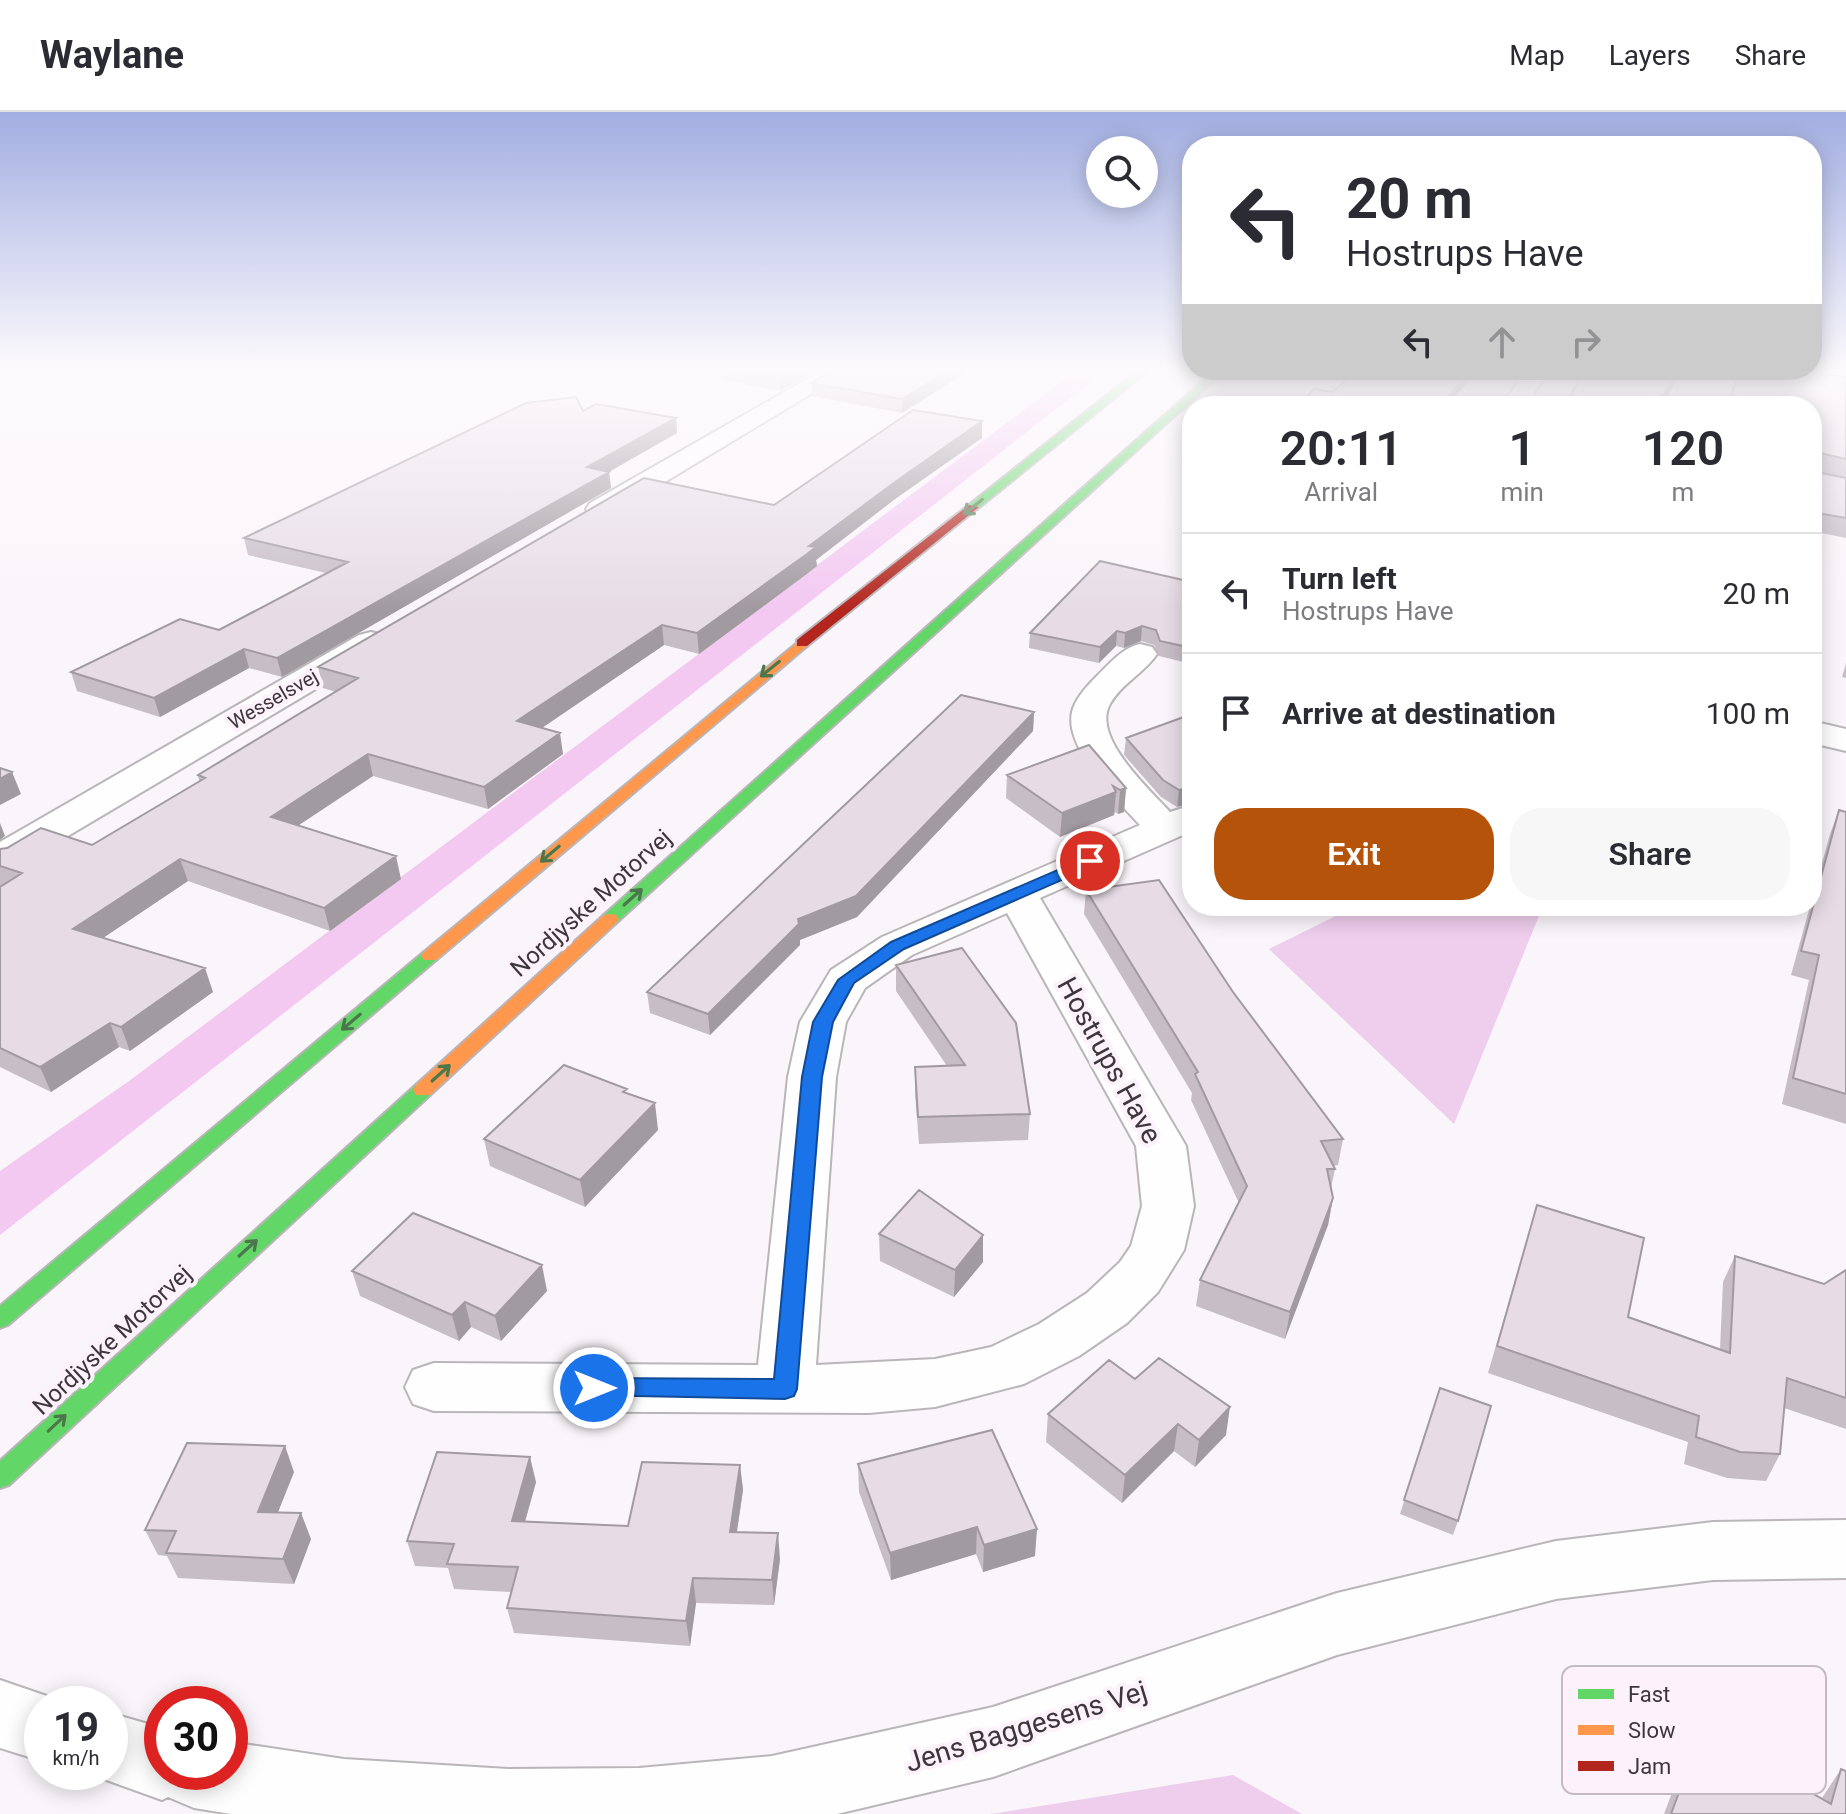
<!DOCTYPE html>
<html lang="en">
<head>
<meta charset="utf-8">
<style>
  body { margin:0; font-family:Roboto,sans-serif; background:#f7f7f7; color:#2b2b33; height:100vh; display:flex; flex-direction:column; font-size:30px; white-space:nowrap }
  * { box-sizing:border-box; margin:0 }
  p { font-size:26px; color:#7c7c81 }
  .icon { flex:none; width:44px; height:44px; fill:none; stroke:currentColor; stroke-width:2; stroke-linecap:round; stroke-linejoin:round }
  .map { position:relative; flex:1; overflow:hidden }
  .sheet { position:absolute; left:1182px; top:284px; width:640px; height:520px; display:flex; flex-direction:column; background:#fff; border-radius:32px; box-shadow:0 4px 20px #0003 }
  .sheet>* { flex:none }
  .guide { position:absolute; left:1182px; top:24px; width:640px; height:244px; border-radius:32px; box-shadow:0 4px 20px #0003; background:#fff; color:#2b2b33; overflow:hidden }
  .buttons { position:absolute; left:1086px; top:24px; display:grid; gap:16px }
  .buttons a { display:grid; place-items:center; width:72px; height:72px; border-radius:50%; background:#fff; box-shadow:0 4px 20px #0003; font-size:40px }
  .speed { position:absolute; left:24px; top:1574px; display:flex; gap:16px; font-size:40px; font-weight:700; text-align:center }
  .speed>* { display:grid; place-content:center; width:104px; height:104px; border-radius:50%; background:#fff; box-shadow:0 4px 20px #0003; line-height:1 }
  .speed small { font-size:20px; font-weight:400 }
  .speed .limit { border:12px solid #d22; background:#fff; color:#111 }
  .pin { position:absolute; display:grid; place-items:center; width:68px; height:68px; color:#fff; margin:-34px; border:4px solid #fff; border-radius:50%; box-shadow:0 2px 8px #0007 }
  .me { position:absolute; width:88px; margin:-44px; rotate:90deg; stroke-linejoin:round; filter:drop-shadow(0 0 6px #0008) }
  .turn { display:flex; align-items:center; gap:28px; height:168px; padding:0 32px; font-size:36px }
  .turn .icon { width:104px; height:104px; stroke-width:2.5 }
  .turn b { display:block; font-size:56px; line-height:68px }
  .lanes { display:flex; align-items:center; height:76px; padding:0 32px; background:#0003; justify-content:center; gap:40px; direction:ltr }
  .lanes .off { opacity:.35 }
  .eta { display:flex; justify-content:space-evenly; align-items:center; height:136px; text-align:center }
  .eta b { font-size:48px; font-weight:600; line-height:56px }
  .action { display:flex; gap:16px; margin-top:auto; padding:16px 32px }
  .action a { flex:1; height:92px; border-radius:32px; background:#b45309; color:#fff; font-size:32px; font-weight:600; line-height:92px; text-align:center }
  .action a+a { background:#f7f7f7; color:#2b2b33 }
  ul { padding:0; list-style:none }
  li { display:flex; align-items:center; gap:24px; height:120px; padding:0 32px; border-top:2px solid #e1e1e2 }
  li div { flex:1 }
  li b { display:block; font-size:30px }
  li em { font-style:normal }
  header { display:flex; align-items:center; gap:48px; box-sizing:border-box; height:112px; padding:0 40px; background:#fff; border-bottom:2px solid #e1e1e2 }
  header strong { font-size:38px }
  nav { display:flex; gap:44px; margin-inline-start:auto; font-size:28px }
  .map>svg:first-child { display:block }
  .green { fill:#efcded }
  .forest { fill:#f3c8f1 }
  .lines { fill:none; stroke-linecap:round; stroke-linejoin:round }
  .street-casing { stroke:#bab5b9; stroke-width:4 }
  .fast-casing { stroke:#bab5b9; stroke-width:4 }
  .slow-casing { stroke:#bab5b9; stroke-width:4 }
  .jam-casing { stroke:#bab5b9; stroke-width:4 }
  .street { fill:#fefefe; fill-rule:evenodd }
  .fast { fill:#63d668; fill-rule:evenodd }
  .slow { fill:#ff974d; fill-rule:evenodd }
  .jam { fill:#b3261e; fill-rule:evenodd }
  .wall { fill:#c7bdc6 }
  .shaded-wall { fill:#a29aa1 }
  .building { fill:#e7dce6; stroke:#a29aa1; stroke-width:2 }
  .oneway { stroke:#4c774d }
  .route { fill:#1a73e8; stroke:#114b97; stroke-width:2 }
  .labels { text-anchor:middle; stroke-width:8; stroke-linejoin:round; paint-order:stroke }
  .far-street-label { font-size:20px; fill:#3c373b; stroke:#fdf2fc }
  .street-label { font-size:24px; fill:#3c373b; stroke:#fdf2fc }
  .near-street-label { font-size:28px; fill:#3c373b; stroke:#fdf2fc }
  .key { fill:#fdf2fc; stroke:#c3bac2; stroke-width:2 }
  .key-label { font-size:22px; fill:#3c373b }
</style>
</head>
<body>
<header>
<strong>Waylane</strong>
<nav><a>Map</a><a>Layers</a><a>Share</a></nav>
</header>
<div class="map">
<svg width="1846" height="1702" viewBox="0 0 1846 1702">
  <rect width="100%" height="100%" fill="#faf5fa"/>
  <path class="green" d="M1356,794H1543L1454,1012L1269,837Z
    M1233,1663L1302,1702H989L998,1701Z"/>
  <path class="forest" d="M1076,259H1105L0,1123V1059L129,969Z"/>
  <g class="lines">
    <g class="street-casing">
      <path id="street" d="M821,259H849L610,403H590L586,397L590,391Z
        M1526,259H1549L1525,294H1501Z
        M371,520L383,523L387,530L383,537L14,756L0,759V730L359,523Z
        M1140,532L1152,535L1157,542C1144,561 1121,572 1110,592C1091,625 1150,678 1170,700L1192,693V719L1040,786L1186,1034L1194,1094L1184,1138L1158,1180L1127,1211L1079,1244L1024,1272L935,1295L869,1301L434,1299L413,1292L405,1275L413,1258L434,1251L758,1253L788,965L800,910L831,858L882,825L1140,713C1117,688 1064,636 1072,600C1075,587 1087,574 1096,565C1109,552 1122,536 1140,532ZM1007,801L1136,1034L1142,1094L1131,1134L1120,1150L1087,1181L1039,1212L991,1235L935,1247L816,1253L836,965L846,910L865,876L912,843Z
        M1812,609L1846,617V639L1812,631Z
        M1846,1408V1466L1713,1468L1556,1487L1337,1543L993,1665L837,1702H231L194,1696L168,1685L162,1688L84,1660H110V1601L162,1616V1660H230V1630L344,1647L508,1657L639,1656L772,1644L993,1595L1337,1481L1556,1429L1713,1410Z
        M0,1568L67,1591L42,1592V1649L0,1636Z"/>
    </g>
    <g class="fast-casing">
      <path id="fast" d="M1137,259H1148L977,397H969V393Z
        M1214,259H1224L616,811H604L601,807L604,803Z
        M430,839L436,840L439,844L436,848L8,1213L0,1216V1194L424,840Z
        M423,971L430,973L433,978L430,983L9,1373L0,1376V1349L416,973Z"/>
    </g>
    <g class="slow-casing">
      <path id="slow" d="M802,527L807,528V534L436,848H424L421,844L424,840Z
        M610,802L616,803L619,807L616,811L430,983H416L413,978L416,973L604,803Z"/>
    </g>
    <g class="jam-casing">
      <path id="jam" d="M969,393L979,395L807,534H797V528Z"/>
    </g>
    <use href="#street" class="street"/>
    <use href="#fast" class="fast"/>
    <use href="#slow" class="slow"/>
    <use href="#jam" class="jam"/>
  </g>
  <path class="wall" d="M721,259H815L780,279L722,268Z
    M968,259L902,301L812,284L811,271Z
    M1822,259H1846V262Z
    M1846,265V426L1812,419V294Z
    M583,299L676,306L677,321L609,360L611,376L282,565L249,556L160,605L77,579L71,560L219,518L326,461L248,443L244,426Z
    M982,326L895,387L816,448L817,454L808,461L699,542L664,533L542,616L563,642L488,697L373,664L298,713L401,767L330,819L188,769L103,826L213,880L130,939L119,935L51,980L0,955V737L92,733L199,669L198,663L336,580L323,576L318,555L774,393Z
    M1192,470V552L1159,544L1154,533L1141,529L1124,536L1116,534L1099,551L1029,536L1030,521Z
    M1846,551V566L1842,565Z
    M1034,600L1033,619L857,805L800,828V833L710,923L650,901L647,880Z
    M1192,602L1177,695L1161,685L1124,643L1126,626Z
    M1007,663L1126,676L1124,700L1118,702L1115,700L1114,703L1060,725L1006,686Z
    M1839,698L1846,700V1012L1782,992L1809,868L1791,863L1810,794H1812V787L1830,722Z
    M1086,778L1233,880L1343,1027L1338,1053L1333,1054L1335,1057L1331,1076L1333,1086L1328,1113L1285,1227L1196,1194L1200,1168L1239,1091L1191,988L1192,981L1084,802Z
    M896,853L1030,1002L1028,1028L919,1032L915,981V955L947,954L896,879Z
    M627,982L658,1018L585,1095L490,1054L484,1027Z
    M1537,1093L1628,1205L1720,1237L1723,1170L1735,1144L1824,1172L1846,1158V1317L1784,1296L1780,1342L1766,1369L1727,1366L1684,1352L1688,1330L1488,1261Z
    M879,1122L983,1123V1150L954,1185L880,1149Z
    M352,1159L547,1179L501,1229L471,1215L459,1229L360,1184Z
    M1135,1267L1226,1323L1195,1355L1174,1339L1122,1391L1046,1330L1048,1302Z
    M1440,1276L1458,1409L1453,1423L1400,1402Z
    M858,1352L1035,1444L983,1460L976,1442L891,1468L859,1380Z
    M740,1353L743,1378L737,1420L780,1447L774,1493L696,1491L690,1534L514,1521L507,1496L511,1480L454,1477L448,1456L415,1454L407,1429L536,1370L525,1410L628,1414Z
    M294,1360L278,1400L311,1427L294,1472L178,1466L167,1444L158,1443L145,1418Z
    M1702,1618L1822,1686L1841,1657L1846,1702H1664L1681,1657Z"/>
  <path class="shaded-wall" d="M791,259H815L780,279V265Z
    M947,259H968L902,301V287Z
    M1469,259H1477L1452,289V294H1446L1448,286Z
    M1677,259H1681L1663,294H1658Z
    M676,306L677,321L589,371L587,355Z
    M982,309V326L895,387L816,448L817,454L808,461L699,542L697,521L809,434L895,370Z
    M609,360L611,376L282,565L277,546Z
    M662,513L664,533L521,630L517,609Z
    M1142,514L1141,529L1124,536L1125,521Z
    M1117,519L1116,534L1099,551L1100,535Z
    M244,537L249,556L160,605L154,586Z
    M1034,600L1033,619L857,805L800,828V833L710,923L708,902L798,807Z
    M560,621L563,642L488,697L484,675Z
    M368,642L373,664L278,727L271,705Z
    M12,660L21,682L0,693V667Z
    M1192,675V691L1177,695L1179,678Z
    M1126,676L1124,700L1118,702L1120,678Z
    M1116,680L1114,703L1060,725L1062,701Z
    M0,711L5,724L0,728Z
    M396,744L401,767L330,819L324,796Z
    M180,747L188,769L82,840L73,817Z
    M205,856L213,880L130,939L121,915Z
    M110,911L119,935L51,980L40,955Z
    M655,991L658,1018L585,1095L580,1068Z
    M1333,1086L1328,1113L1285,1227L1290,1200Z
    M983,1123V1150L954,1185L955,1158Z
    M542,1153L547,1179L501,1229L495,1204Z
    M465,1190L471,1215L459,1229L452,1203Z
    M1230,1295L1226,1323L1195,1355L1199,1328Z
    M1178,1312L1174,1339L1122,1391L1125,1363Z
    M285,1334L294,1360L268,1425L258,1400Z
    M530,1345L536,1370L518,1434L512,1409Z
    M740,1353L743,1378L733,1445L730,1420Z
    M301,1401L311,1427L294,1472L283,1447Z
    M977,1415L976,1442L891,1468L890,1441Z
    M1037,1417L1035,1444L983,1460L984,1433Z
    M778,1421L780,1447L774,1493L772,1468Z
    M693,1466L696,1491L690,1534L686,1509Z"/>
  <path class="building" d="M743,259H791L780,265Z
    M832,259H947L902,287L811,271Z
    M1355,259H1469L1448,286L1453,287L1447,294H1298L1314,277L1333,280Z
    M1585,259H1677L1658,294H1564Z
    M1740,259H1798L1846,265V347L1816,340V360L1846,366V406L1812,400V294H1727Z
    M576,285L583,299L596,292L676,306L587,355L609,360L277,546L244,537L154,586L71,560L180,507L219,518L348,450L244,426L526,291Z
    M913,298L982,309L895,370L809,434L816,435L807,442L697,521L662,513L517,609L560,621L484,675L368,642L271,705L396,744L324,796L180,747L73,817L205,856L121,915L110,911L40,955L0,936V775L22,761L0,754V737L7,736L41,716L92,733L205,666L198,663L358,566L318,555L644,366L774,393Z
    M1100,449L1192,470V536L1160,529L1156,518L1142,514L1125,521L1117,519L1100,535L1030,521Z
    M961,583L1034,600L856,784L798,807L799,812L708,902L647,880Z
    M1192,602V675L1179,678L1163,668L1126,626Z
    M1089,633L1126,676L1120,678L1113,674L1116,680L1062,701L1007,663Z
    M0,656L12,660L0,667Z
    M1839,698L1846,700V982L1793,966L1819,843L1801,839Z
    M1159,768L1233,880L1343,1027L1321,1029L1335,1057H1327L1333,1086L1290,1200L1200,1168L1247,1074L1195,962L1198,960L1086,778Z
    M962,836L1016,911L1030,1002L918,1005L915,955L965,953L896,853Z
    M564,953L627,977L623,980L655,991L580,1068L484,1027Z
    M919,1078L983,1123L955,1158L879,1122Z
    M1537,1093L1644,1126L1628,1205L1730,1241L1735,1144L1824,1172L1846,1158V1286L1787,1266L1780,1342L1740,1340L1696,1325L1699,1304L1497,1234Z
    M413,1101L542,1153L495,1204L465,1190L452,1203L352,1159Z
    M1159,1246L1230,1295L1199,1328L1178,1312L1125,1363L1048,1302L1109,1248L1135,1267Z
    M1440,1276L1491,1294L1458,1409L1404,1388Z
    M992,1318L1037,1417L984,1433L977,1415L890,1441L858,1352Z
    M187,1331L285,1334L258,1400L301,1401L283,1447L166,1441L176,1419L145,1418Z
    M437,1340L530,1345L512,1409L628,1414L642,1350L740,1353L730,1420L778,1421L772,1468L693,1466L686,1509L507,1496L518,1455L447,1452L454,1432L407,1429Z
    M1702,1618L1831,1692L1841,1657L1846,1659V1702H1671Z"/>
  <defs><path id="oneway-shaft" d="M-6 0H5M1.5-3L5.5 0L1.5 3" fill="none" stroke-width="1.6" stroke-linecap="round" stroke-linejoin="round" transform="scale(2)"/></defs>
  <g class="oneway">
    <use href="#oneway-shaft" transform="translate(973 395) rotate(141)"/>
    <use href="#oneway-shaft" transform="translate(770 557) rotate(141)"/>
    <use href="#oneway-shaft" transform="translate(550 742) rotate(140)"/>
    <use href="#oneway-shaft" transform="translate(633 785) rotate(-42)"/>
    <use href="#oneway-shaft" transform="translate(351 910) rotate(140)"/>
    <use href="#oneway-shaft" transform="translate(441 961) rotate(-42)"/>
    <use href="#oneway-shaft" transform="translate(248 1136) rotate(-42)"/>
    <use href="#oneway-shaft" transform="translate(57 1311) rotate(-43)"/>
  </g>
  <linearGradient id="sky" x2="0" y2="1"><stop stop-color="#a2aee1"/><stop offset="0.52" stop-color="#fdfafd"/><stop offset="1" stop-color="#fdfafd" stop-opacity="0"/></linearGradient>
  <rect width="1846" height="497" fill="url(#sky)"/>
  <path class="route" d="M1090,744L1099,749L1096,753L904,837L854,871L833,910L822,965L797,1277L794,1284L785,1287L585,1283L582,1276L585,1269L594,1266L774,1267L802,965L813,910L838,868L891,830Z"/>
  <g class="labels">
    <g class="far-street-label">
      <text transform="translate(273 587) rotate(-30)" y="7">Wesselsvej</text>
    </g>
    <g class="street-label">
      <text transform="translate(591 791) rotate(-42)" y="8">Nordjyske Motorvej</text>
      <text transform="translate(112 1228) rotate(-43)" y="8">Nordjyske Motorvej</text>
    </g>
    <g class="near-street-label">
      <text transform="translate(1110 948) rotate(61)" y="10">Hostrups Have</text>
      <text transform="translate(1026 1614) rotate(-17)" y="10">Jens Baggesens Vej</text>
    </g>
  </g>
  <rect x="1562" y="1554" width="264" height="128" rx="12" class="key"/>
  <rect x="1578" y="1577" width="36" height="10" fill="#63d668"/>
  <rect x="1578" y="1613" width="36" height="10" fill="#ff974d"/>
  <rect x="1578" y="1649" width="36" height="10" fill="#b3261e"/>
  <g class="key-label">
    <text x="1628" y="1590">Fast</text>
    <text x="1628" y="1626">Slow</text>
    <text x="1628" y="1662">Jam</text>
  </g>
</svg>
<div class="buttons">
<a><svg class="icon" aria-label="search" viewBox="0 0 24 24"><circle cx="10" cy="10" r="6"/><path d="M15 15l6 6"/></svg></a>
</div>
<div class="speed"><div>19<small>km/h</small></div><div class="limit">30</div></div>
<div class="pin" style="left:1090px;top:749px;background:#d93025"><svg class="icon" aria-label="arrive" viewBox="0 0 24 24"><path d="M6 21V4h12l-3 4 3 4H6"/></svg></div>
<svg class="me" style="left:594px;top:1276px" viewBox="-20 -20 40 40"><circle r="17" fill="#1a73e8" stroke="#fff" stroke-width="3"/><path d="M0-11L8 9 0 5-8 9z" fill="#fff"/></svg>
<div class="guide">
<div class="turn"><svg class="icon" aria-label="left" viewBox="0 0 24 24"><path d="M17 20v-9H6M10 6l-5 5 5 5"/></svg><div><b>20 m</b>Hostrups Have</div></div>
<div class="lanes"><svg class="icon" aria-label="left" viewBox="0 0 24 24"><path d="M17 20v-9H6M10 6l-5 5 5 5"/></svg><svg class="icon off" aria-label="ahead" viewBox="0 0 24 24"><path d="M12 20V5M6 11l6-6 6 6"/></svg><svg class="icon off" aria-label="right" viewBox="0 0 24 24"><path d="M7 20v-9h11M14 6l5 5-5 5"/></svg></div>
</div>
<section class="sheet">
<div class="eta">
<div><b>20:11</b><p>Arrival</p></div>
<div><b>1</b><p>min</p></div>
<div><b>120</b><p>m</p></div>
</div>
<ul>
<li><svg class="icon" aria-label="left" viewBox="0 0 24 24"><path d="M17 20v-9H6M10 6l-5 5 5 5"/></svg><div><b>Turn left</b><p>Hostrups Have</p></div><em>20 m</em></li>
<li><svg class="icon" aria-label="arrive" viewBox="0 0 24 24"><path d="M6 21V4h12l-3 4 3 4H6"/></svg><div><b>Arrive at destination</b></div><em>100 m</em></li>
</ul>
<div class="action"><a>Exit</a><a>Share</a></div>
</section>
</div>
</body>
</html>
